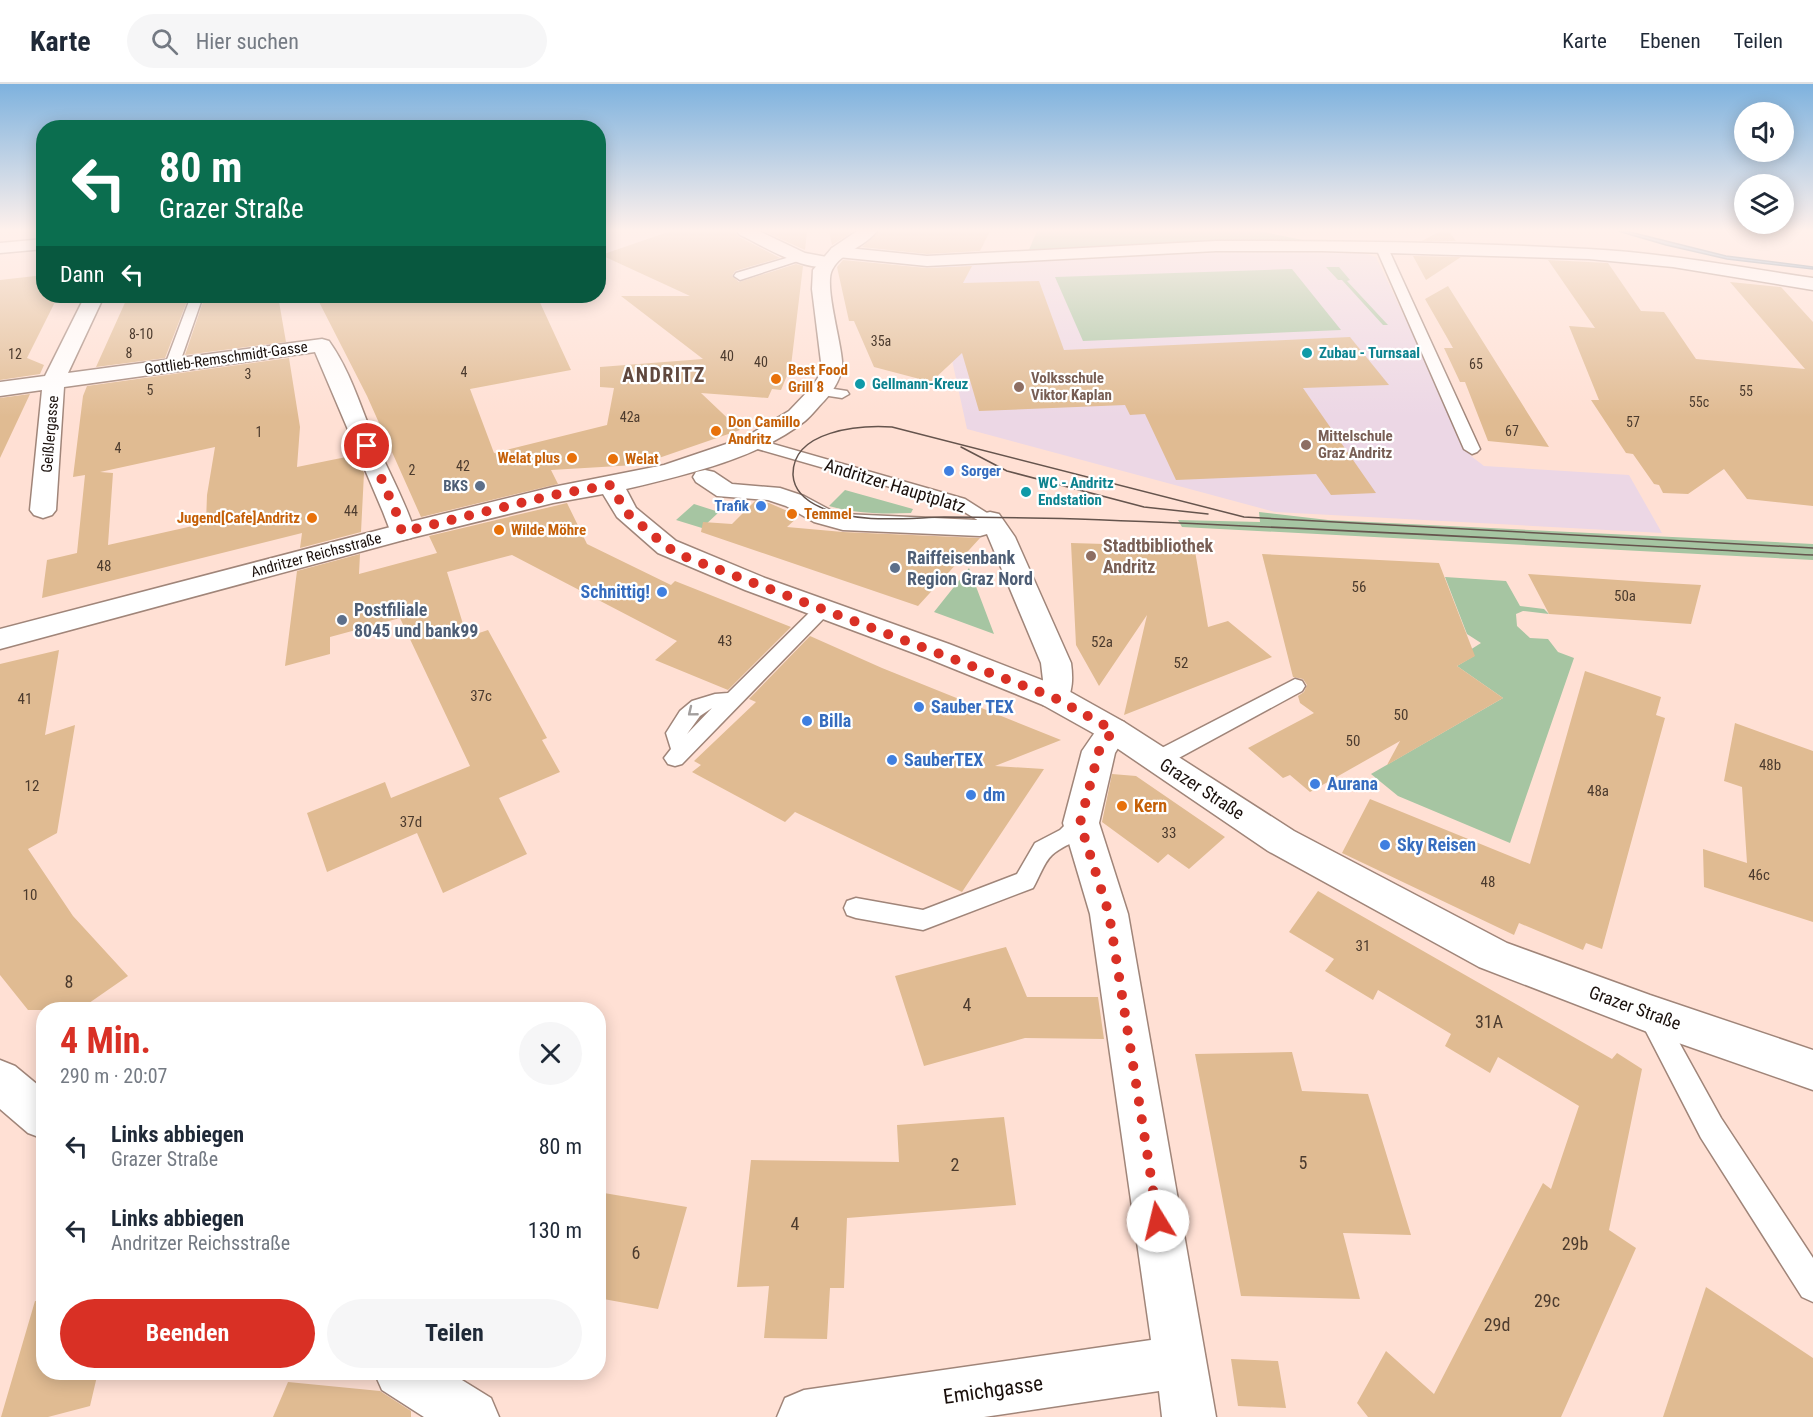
<!DOCTYPE html>
<html lang="de">
<head>
<meta charset="utf-8">
<style>
  body { margin:0; font-family:"Roboto Condensed",sans-serif; background:#f6f6f7; color:#1f2937; height:100vh; display:flex; flex-direction:column; font-size:22px; white-space:nowrap }
  * { box-sizing:border-box; margin:0 }
  p { font-size:20px; color:#747a83 }
  .icon { flex:none; width:33px; height:33px; fill:none; stroke:currentColor; stroke-width:2; stroke-linecap:round; stroke-linejoin:round }
  .map { position:relative; flex:1; overflow:hidden }
  .sheet { position:absolute; left:36px; top:918px; width:570px; height:378px; display:flex; flex-direction:column; background:#fff; border-radius:24px; box-shadow:0 3px 15px #0003 }
  .sheet>* { flex:none }
  .top-card { position:absolute; left:36px; top:36px; width:570px; height:183px; border-radius:24px; box-shadow:0 3px 15px #0003; background:#0b6e4f; color:#fff; overflow:hidden }
  .buttons { position:absolute; left:1734px; top:18px; display:grid; gap:12px }
  .buttons a { display:grid; place-items:center; width:60px; height:60px; border-radius:50%; background:#fff; box-shadow:0 3px 15px #0003; font-size:30px }
  .pin { position:absolute; display:grid; place-items:center; width:51px; height:51px; color:#fff; margin:-26px; border:3px solid #fff; border-radius:50%; box-shadow:0 2px 6px #0007 }
  .me { position:absolute; width:66px; margin:-33px; rotate:351deg; stroke-linejoin:round; filter:drop-shadow(0 0 4px #0008) }
  .turn { display:flex; align-items:center; gap:21px; height:126px; padding:0 24px; font-size:27px }
  .turn .icon { width:78px; height:78px; stroke-width:2.5 }
  .turn b { display:block; font-size:42px; line-height:51px }
  .then { display:flex; align-items:center; height:57px; padding:0 24px; background:#0003; gap:12px; font-size:22px }
  .round { display:grid; place-items:center; flex:none; width:63px; height:63px; border-radius:32px; background:#f6f6f7 }
  .headline { display:flex; align-items:center; justify-content:space-between; height:102px; padding:0 24px }
  h1 { font-size:36px; font-weight:700; line-height:45px; color:#d93025 }
  .primary-button { display:flex; gap:12px; margin-top:auto; padding:12px 24px }
  .primary-button a { flex:1; height:69px; border-radius:36px; background:#d93025; color:#fff; font-size:24px; font-weight:700; line-height:69px; text-align:center }
  .primary-button a+a { background:#f6f6f7; color:#1f2937 }
  ul { padding:0; list-style:none }
  li { display:flex; align-items:center; gap:18px; height:84px; padding:0 24px }
  li div { flex:1 }
  li b { display:block; font-size:22px }
  li em { font-style:normal }
  header { display:flex; align-items:center; gap:36px; box-sizing:border-box; height:84px; padding:0 30px; background:#fff; border-bottom:2px solid #e0e1e3 }
  header strong { font-size:28px }
  nav { display:flex; gap:33px; margin-inline-start:auto; font-size:21px }
  .search { width:420px; height:54px; background:#f6f6f7; display:flex; align-items:center; gap:15px; box-sizing:border-box; padding:0 21px; border-radius:33px; color:#747a83; font-size:22px }
  .map>svg:first-child { display:block }
  .education { fill:#ecd7e5 }
  .green { fill:#a6c5a2 }
  .water { fill:#7faecf; stroke:#617f94; stroke-width:1.5 }
  .building { fill:#e0bb92; fill-rule:evenodd }
  .lines { fill:none; stroke-linecap:round; stroke-linejoin:round }
  .lane-casing { stroke:#a08579; stroke-width:3 }
  .street-casing { stroke:#a08579; stroke-width:3 }
  .secondary-casing { stroke:#a08579; stroke-width:3 }
  .lane { fill:#fff; fill-rule:evenodd }
  .street { fill:#fff; fill-rule:evenodd }
  .secondary { fill:#fff; fill-rule:evenodd }
  .tram { stroke:#65544d; stroke-width:1.5 }
  .oneway { stroke:#a39f9e }
  .route { stroke:#d93025; stroke-width:10; stroke-dasharray:0 18 }
  .culture-dot { fill:#0f9aa8; stroke:#fff; stroke-width:2 }
  .food-dot { fill:#e8710a; stroke:#fff; stroke-width:2 }
  .education-dot { fill:#8d6e63; stroke:#fff; stroke-width:2 }
  .shop-dot { fill:#3f7fe0; stroke:#fff; stroke-width:2 }
  .service-dot { fill:#5c6f8a; stroke:#fff; stroke-width:2 }
  .labels { text-anchor:middle; stroke-width:4.5; stroke-linejoin:round; paint-order:stroke }
  .far-number-label { font-size:14px; fill:#4c3b2e }
  .far-culture-label { font-size:15px; font-weight:bold; fill:#0d838f; stroke:#fff; text-anchor:start }
  .far-street-label { font-size:15px; fill:#1a100c; stroke:#fff }
  .far-food-label { font-size:15px; font-weight:bold; fill:#c56008; stroke:#fff; text-anchor:start }
  .far-education-label { font-size:15px; font-weight:bold; fill:#785e54; stroke:#fff; text-anchor:start }
  .far-shop-label { font-size:15px; font-weight:bold; fill:#366cbe; stroke:#fff; text-anchor:start }
  .far-service-label { font-size:15px; font-weight:bold; fill:#4e5e75; stroke:#fff; text-anchor:end }
  .number-label { font-size:15px; fill:#4c3b2e }
  .street-label { font-size:18px; fill:#1a100c; stroke:#fff }
  .education-label { font-size:18px; font-weight:bold; fill:#785e54; stroke:#fff; text-anchor:start }
  .service-label { font-size:18px; font-weight:bold; fill:#4e5e75; stroke:#fff; text-anchor:start }
  .shop-label { font-size:18px; font-weight:bold; fill:#366cbe; stroke:#fff; text-anchor:start }
  .food-label { font-size:18px; font-weight:bold; fill:#c56008; stroke:#fff; text-anchor:start }
  .near-number-label { font-size:18px; fill:#4c3b2e }
  .far-district-label { font-size:20px; font-weight:bold; letter-spacing:1.5px; fill:#5f473d; stroke:#fff }
  .near-street-label { font-size:21px; fill:#1a100c; stroke:#fff }
</style>
</head>
<body>
<header>
<strong>Karte</strong>
<div class="search"><svg class="icon" aria-label="search" viewBox="0 0 24 24"><circle cx="10" cy="10" r="6"/><path d="M15 15l6 6"/></svg>Hier suchen</div>
<nav><a>Karte</a><a>Ebenen</a><a>Teilen</a></nav>
</header>
<div class="map">
<svg width="1813" height="1333" viewBox="0 0 1813 1333">
  <rect width="100%" height="100%" fill="#ffe0d4"/>
  <path class="education" d="M1210,166L1358,167L1376,173L1471,372L1484,382L1629,391L1662,449L1275,428L967,345L950,267L971,260L935,181Z"/>
  <path class="green" d="M1037,147H1259L1317,159L1028,168Z
    M1326,183H1339L1350,196L1347,197L1388,241H1383L1342,196H1338Z
    M1292,185L1341,246L1083,257L1055,193Z
    M845,406L913,425L911,429C882,430 857,430 829,422Z
    M694,420L719,428L702,444L676,436Z
    M1259,428L1328,436L1813,460V476L1182,443L1178,436L1260,438Z
    M969,484L994,550L934,528Z
    M1445,493L1506,497L1520,522L1544,525L1549,530L1523,527L1516,530L1517,542L1530,554L1548,555L1558,568L1574,574L1510,759L1398,712L1371,690L1503,614L1457,582L1474,572L1470,566L1481,559L1467,550Z"/>
  <path class="water" d="M1618,147H1626L1726,172L1813,183V185L1727,175L1666,161Z"/>
  <path class="building" d="M671,147H735L739,153L780,174L735,187L732,192L739,198L796,180L803,182L791,282L781,306L772,305L768,314L701,309L740,346L653,376L652,380L551,386L558,400L421,433L367,312L316,212H537L571,286L470,305L494,369L607,341L614,304L600,303V283L703,275L621,212H690L601,171Z
    M763,147H807L805,166Z
    M829,147H854L832,161Z
    M879,147H990L980,167L927,170L862,163Z
    M1440,147H1449L1456,157H1422Z
    M1413,172L1461,173L1426,196Z
    M843,176L927,184L972,182L963,199L1039,197L1064,266L1350,253L1389,301L1303,304L1376,409L1331,411L1316,390L1176,396L1145,330L1130,331L1125,321L979,327L962,269L931,298L874,283L854,237H849L837,183Z
    M1548,176L1608,179L1641,227L1664,228L1696,275L1805,285L1730,198L1781,203L1813,238V422L1747,415L1724,385L1688,410L1663,409L1659,401L1654,400L1633,370L1626,369L1591,316H1599L1569,242L1595,244Z
    M44,191V212H58L27,274L44,281L40,290L0,296V196Z
    M1448,202L1549,363L1488,357L1465,298H1460L1444,264H1453L1425,215Z
    M128,212H189L165,274L96,283Z
    M205,212H278L286,258L185,271Z
    M289,274L300,343L297,383L356,371L364,389L361,448L300,464L302,449L42,514L47,476L77,469L85,391L73,393L83,312L87,302ZM215,363L207,411L206,439L108,461L113,389L100,388Z
    M30,310L0,374V314Z
    M755,417L769,419L799,432L787,443L843,448L980,454L918,522L701,448L703,438L732,440Z
    M567,419L587,460L671,501L675,497L791,543L728,606L655,576L677,557L512,471L447,488L467,553L488,546L547,654L542,656L560,688L499,714L527,770L443,809L417,749L327,788L307,729L385,698L391,714L470,682L400,534L330,553V570L285,582L297,487L360,470L359,490L437,469L429,452Z
    M1071,459L1105,460V463L1195,467L1208,543L1228,537L1272,573L1124,631L1147,531L1099,602L1076,561Z
    M1262,470L1439,479L1475,572L1457,582L1503,614L1387,681L1400,657L1310,708L1290,691L1283,694L1248,664L1314,629L1300,619L1298,612L1304,608L1307,601L1303,595L1293,593Z
    M1528,490L1648,498L1701,501L1691,540L1549,530Z
    M810,552L882,584L1061,656L995,682L1044,685L962,808L795,728L785,738L692,688L701,681L694,677L756,618L749,615Z
    M59,566L45,651L75,641L57,749L28,765L73,832L128,892L79,926H28L0,891V580Z
    M1585,587L1661,613L1656,631L1665,634L1602,865L1586,859L1583,866L1519,839L1514,851L1342,769L1370,715L1530,780Z
    M1735,639L1813,667V838L1704,803L1703,765L1747,779L1742,703L1724,697Z
    M1112,690L1136,692L1225,753L1189,785L1168,770L1158,779L1102,738Z
    M1318,807L1612,975L1617,969L1642,985L1609,1146L1636,1164L1561,1333H1368L1357,1319L1386,1267L1434,1310L1543,1099L1551,1105L1579,1022L1498,973L1490,989L1445,962L1451,950L1413,927L1378,906L1373,916L1325,887L1334,875L1289,848Z
    M1006,863L1027,913H1098L1104,955L1025,954L924,982L895,892Z
    M1292,968L1302,1007L1368,1010L1411,1151L1343,1149L1360,1215L1241,1212L1195,970Z
    M1004,1033L1016,1121L847,1134L844,1204H830L827,1255L764,1254L769,1202L737,1203L751,1076L899,1078L897,1041Z
    M598,1108L687,1123L658,1225L598,1214Z
    M1706,1203L1813,1274V1333H1663Z
    M35,1217L44,1218V1288H98L90,1322L48,1333H1Z
    M1231,1275L1278,1277L1286,1324L1238,1322Z
    M288,1298L380,1307L411,1327V1333H273Z"/>
  <g class="lines">
    <g class="lane-casing">
      <path id="lane" d="M1382,161L1388,164L1480,365L1477,368L1472,370L1464,365L1376,164Z
        M800,170L806,173L804,175L740,196L734,192L736,189Z
        M191,212H203L179,281L172,285L167,284L165,281Z
        M821,303L847,307L849,310L842,314L816,310L814,307Z
        M752,354L965,415L998,436L996,440H984L953,421L747,362L744,359L747,356Z
        M823,519L829,521L832,525L829,529L682,680L675,682L668,680L664,674L671,665L666,649L680,627L692,617L715,610L728,609L817,521ZM712,624L687,650L700,632Z
        M1295,595L1302,597L1305,602L1302,607L1164,682L1157,684L1150,682L1146,676L1150,670Z
        M1081,730L1089,733L1092,739C1082,759 1067,758 1052,771C1044,778 1039,794 1033,804L923,846L856,834L847,831L844,824L847,817L856,814L923,826L1017,790L1035,759L1060,746L1073,733Z
        M1650,918L1659,922L1721,1034L1813,1174V1218L1802,1213L1701,1054L1637,930L1641,922Z"/>
    </g>
    <g class="street-casing">
      <path id="street" d="M737,147H759L805,169L832,174L835,178L832,182C805,189 764,162 740,151Z
        M44,155V165L0,169V159Z
        M1216,157C1340,157 1464,158 1588,165C1664,169 1738,183 1813,194V206L1673,183L1589,175L1322,167H1216L927,182L838,173L832,172L829,168L832,164L838,163L927,172Z
        M85,212H104L68,289L322,255L329,257C349,285 359,318 372,350C386,383 404,414 415,448L411,454L402,456L393,454L383,428L315,268L64,303L56,426L52,431L43,434L34,431L30,426L42,306L0,312V298L45,292Z
        M705,386L714,388L732,400L780,404L804,412L832,427L843,430L977,436L981,430L990,428L999,430L1015,453L1071,579C1073,594 1073,607 1065,621L1054,624L1043,621L1038,613L1043,596L1041,579L987,450L980,452L843,446L814,438L786,422L768,416L717,412L696,398L693,393L696,388Z
        M1113,634L1124,638L1129,646L1115,669L1099,739L1128,830L1216,1333H1162L1159,1307L984,1333H777L785,1314L804,1306L1151,1256L1090,830L1063,739L1082,667L1102,638Z
        M0,976L15,982L44,1006V1055L28,1049L0,1025Z
        M374,1288H449L491,1314L499,1333H424L382,1306Z"/>
    </g>
    <g class="secondary-casing">
      <path id="secondary" d="M857,147H877C865,163 841,168 832,186C824,201 841,257 842,277C843,292 834,306 824,317C818,323 812,331 805,337C757,375 684,391 626,405L636,424L676,457L765,494L949,560L1065,605L1124,638L1294,747L1507,859L1650,911L1813,966V1006L1650,949L1479,883L1268,767L1102,654L1043,621L927,574L745,506L658,469L617,433L603,410L553,419L411,454L0,565V545L402,440L553,403L664,381L744,354L789,327L812,303L819,292L821,278L812,205L813,186L832,164Z"/>
    </g>
    <use href="#lane" class="lane"/>
    <use href="#street" class="street"/>
    <use href="#secondary" class="secondary"/>
    <path class="tram" d="M961,363L1007,387L1144,423L1208,430
      M1813,464L1244,433L892,343C860,341 792,346 793,391C794,408 808,418 822,424C860,440 904,434 944,433C988,433 1033,434 1078,435C1323,444 1568,458 1813,471"/>
  </g>
  <defs><path id="oneway-chevron" d="M-2-3.5L2.5 0L-2 3.5" fill="none" stroke-width="1.6" stroke-linecap="round" stroke-linejoin="round" transform="scale(1.5)"/></defs>
  <use class="oneway" href="#oneway-chevron" transform="translate(692 628) rotate(141)"/>
  <linearGradient id="sky" x2="0" y2="1"><stop stop-color="#7eb2de"/><stop offset="0.44" stop-color="#fff1ec"/><stop offset="1" stop-color="#fff1ec" stop-opacity="0"/></linearGradient>
  <rect width="1813" height="333" fill="url(#sky)"/>
  <g class="lines">
    <path class="route" d="M367,362L396,428L402,448L553,411L611,401L626,428L667,463L683,472L1053,613L1113,646L1099,667L1080,739L1109,830L1158,1137"/>
  </g>
  <g class="culture-dot">
    <circle cx="1307" cy="269" r="6"/>
    <circle cx="860" cy="300" r="6"/>
    <circle cx="1026" cy="408" r="6"/>
  </g>
  <g class="food-dot">
    <circle cx="776" cy="295" r="6"/>
    <circle cx="716" cy="347" r="6"/>
    <circle cx="572" cy="374" r="6"/>
    <circle cx="613" cy="375" r="6"/>
    <circle cx="792" cy="430" r="6"/>
    <circle cx="312" cy="434" r="6"/>
    <circle cx="499" cy="446" r="6"/>
    <circle cx="1122" cy="722" r="6"/>
  </g>
  <g class="education-dot">
    <circle cx="1019" cy="303" r="6"/>
    <circle cx="1306" cy="361" r="6"/>
    <circle cx="1091" cy="472" r="6"/>
  </g>
  <g class="shop-dot">
    <circle cx="949" cy="387" r="6"/>
    <circle cx="761" cy="422" r="6"/>
    <circle cx="662" cy="508" r="6"/>
    <circle cx="919" cy="623" r="6"/>
    <circle cx="807" cy="637" r="6"/>
    <circle cx="892" cy="676" r="6"/>
    <circle cx="1315" cy="700" r="6"/>
    <circle cx="971" cy="711" r="6"/>
    <circle cx="1385" cy="761" r="6"/>
  </g>
  <g class="service-dot">
    <circle cx="480" cy="402" r="6"/>
    <circle cx="895" cy="484" r="6"/>
    <circle cx="342" cy="536" r="6"/>
  </g>
  <g class="labels">
    <g class="far-number-label">
      <text x="141" y="255">8-10</text>
      <text x="881" y="262">35a</text>
      <text x="129" y="274">8</text>
      <text x="15" y="275">12</text>
      <text x="727" y="277">40</text>
      <text x="761" y="283">40</text>
      <text x="1476" y="285">65</text>
      <text x="464" y="293">4</text>
      <text x="248" y="295">3</text>
      <text x="150" y="311">5</text>
      <text x="1746" y="312">55</text>
      <text x="1699" y="323">55c</text>
      <text x="630" y="338">42a</text>
      <text x="1633" y="343">57</text>
      <text x="1512" y="352">67</text>
      <text x="259" y="353">1</text>
      <text x="118" y="369">4</text>
      <text x="463" y="387">42</text>
      <text x="412" y="391">2</text>
      <text x="351" y="432">44</text>
    </g>
    <g class="far-culture-label">
      <text x="1319" y="274">Zubau - Turnsaal</text>
      <text x="872" y="305">Gellmann-Kreuz</text>
      <text x="1038" y="404">WC - Andritz<tspan x="1038" dy="17">Endstation</tspan></text>
    </g>
    <g class="far-street-label">
      <text transform="translate(226 274) rotate(-8)" y="5">Gottlieb-Remschmidt-Gasse</text>
      <text transform="translate(50 350) rotate(-85)" y="5">Geißlergasse</text>
      <text transform="translate(316 471) rotate(-15)" y="5">Andritzer Reichsstraße</text>
    </g>
    <g class="far-food-label">
      <text x="788" y="291">Best Food<tspan x="788" dy="17">Grill 8</tspan></text>
      <text x="728" y="343">Don Camillo<tspan x="728" dy="17">Andritz</tspan></text>
      <text x="560" y="379" text-anchor="end">Welat plus</text>
      <text x="625" y="380">Welat</text>
      <text x="804" y="435">Temmel</text>
      <text x="300" y="439" text-anchor="end">Jugend[Cafe]Andritz</text>
      <text x="511" y="451">Wilde Möhre</text>
    </g>
    <g class="far-education-label">
      <text x="1031" y="299">Volksschule<tspan x="1031" dy="17">Viktor Kaplan</tspan></text>
      <text x="1318" y="357">Mittelschule<tspan x="1318" dy="17">Graz Andritz</tspan></text>
    </g>
    <g class="far-shop-label">
      <text x="961" y="392">Sorger</text>
      <text x="749" y="427" text-anchor="end">Trafik</text>
    </g>
    <g class="far-service-label">
      <text x="468" y="407">BKS</text>
    </g>
    <g class="number-label">
      <text x="104" y="487">48</text>
      <text x="1359" y="508">56</text>
      <text x="1625" y="517">50a</text>
      <text x="725" y="562">43</text>
      <text x="1102" y="563">52a</text>
      <text x="1181" y="584">52</text>
      <text x="481" y="617">37c</text>
      <text x="25" y="620">41</text>
      <text x="1401" y="636">50</text>
      <text x="1353" y="662">50</text>
      <text x="1770" y="686">48b</text>
      <text x="32" y="707">12</text>
      <text x="1598" y="712">48a</text>
      <text x="411" y="743">37d</text>
      <text x="1169" y="754">33</text>
      <text x="1759" y="796">46c</text>
      <text x="1488" y="803">48</text>
      <text x="30" y="816">10</text>
      <text x="1363" y="867">31</text>
    </g>
    <g class="street-label">
      <text transform="translate(895 402) rotate(17)" y="6">Andritzer Hauptplatz</text>
      <text transform="translate(1202 705) rotate(33)" y="6">Grazer Straße</text>
      <text transform="translate(1635 924) rotate(20)" y="6">Grazer Straße</text>
    </g>
    <g class="education-label">
      <text x="1103" y="468">Stadtbibliothek<tspan x="1103" dy="21">Andritz</tspan></text>
    </g>
    <g class="service-label">
      <text x="907" y="480">Raiffeisenbank<tspan x="907" dy="21">Region Graz Nord</tspan></text>
      <text x="354" y="532">Postfiliale<tspan x="354" dy="21">8045 und bank99</tspan></text>
    </g>
    <g class="shop-label">
      <text x="650" y="514" text-anchor="end">Schnittig!</text>
      <text x="931" y="629">Sauber TEX</text>
      <text x="819" y="643">Billa</text>
      <text x="904" y="682">SauberTEX</text>
      <text x="1327" y="706">Aurana</text>
      <text x="983" y="717">dm</text>
      <text x="1397" y="767">Sky Reisen</text>
    </g>
    <g class="food-label">
      <text x="1134" y="728">Kern</text>
    </g>
    <g class="near-number-label">
      <text x="69" y="904">8</text>
      <text x="967" y="927">4</text>
      <text x="1489" y="944">31A</text>
      <text x="1303" y="1085">5</text>
      <text x="955" y="1087">2</text>
      <text x="795" y="1146">4</text>
      <text x="1575" y="1166">29b</text>
      <text x="636" y="1175">6</text>
      <text x="1547" y="1223">29c</text>
      <text x="1497" y="1247">29d</text>
    </g>
    <g class="far-district-label">
      <text x="664" y="298">ANDRITZ</text>
    </g>
    <g class="near-street-label">
      <text transform="translate(993 1306) rotate(-8)" y="7">Emichgasse</text>
    </g>
  </g>
</svg>
<div class="buttons">
<a><svg class="icon" aria-label="sound" viewBox="0 0 24 24"><path d="M4 9h4l5-4v14l-5-4H4zM17 9q2 3 0 6"/></svg></a>
<a><svg class="icon" aria-label="layers" viewBox="0 0 24 24"><path d="M12 4l9 5-9 5-9-5zM3 14l9 5 9-5"/></svg></a>
</div>
<div class="pin" style="left:367px;top:362px;background:#d93025"><svg class="icon" aria-label="arrive" viewBox="0 0 24 24"><path d="M6 21V4h12l-3 4 3 4H6"/></svg></div>
<svg class="me" style="left:1158px;top:1137px" viewBox="-20 -20 40 40"><circle r="19" fill="#fff"/><path d="M0-13L10 11 0 6-10 11z" fill="#d93025"/></svg>
<div class="top-card">
<div class="turn"><svg class="icon" aria-label="left" viewBox="0 0 24 24"><path d="M17 20v-9H6M10 6l-5 5 5 5"/></svg><div><b>80 m</b>Grazer Straße</div></div>
<div class="then">Dann<svg class="icon" aria-label="left" viewBox="0 0 24 24"><path d="M17 20v-9H6M10 6l-5 5 5 5"/></svg></div>
</div>
<section class="sheet">
<div class="headline"><div><h1>4 Min.</h1><p>290 m · 20:07</p></div><a class="round"><svg class="icon" aria-label="close" viewBox="0 0 24 24"><path d="M6 6l12 12M18 6L6 18"/></svg></a></div>
<ul>
<li><svg class="icon" aria-label="left" viewBox="0 0 24 24"><path d="M17 20v-9H6M10 6l-5 5 5 5"/></svg><div><b>Links abbiegen</b><p>Grazer Straße</p></div><em>80 m</em></li>
<li><svg class="icon" aria-label="left" viewBox="0 0 24 24"><path d="M17 20v-9H6M10 6l-5 5 5 5"/></svg><div><b>Links abbiegen</b><p>Andritzer Reichsstraße</p></div><em>130 m</em></li>
</ul>
<div class="primary-button"><a>Beenden</a><a>Teilen</a></div>
</section>
</div>
</body>
</html>
